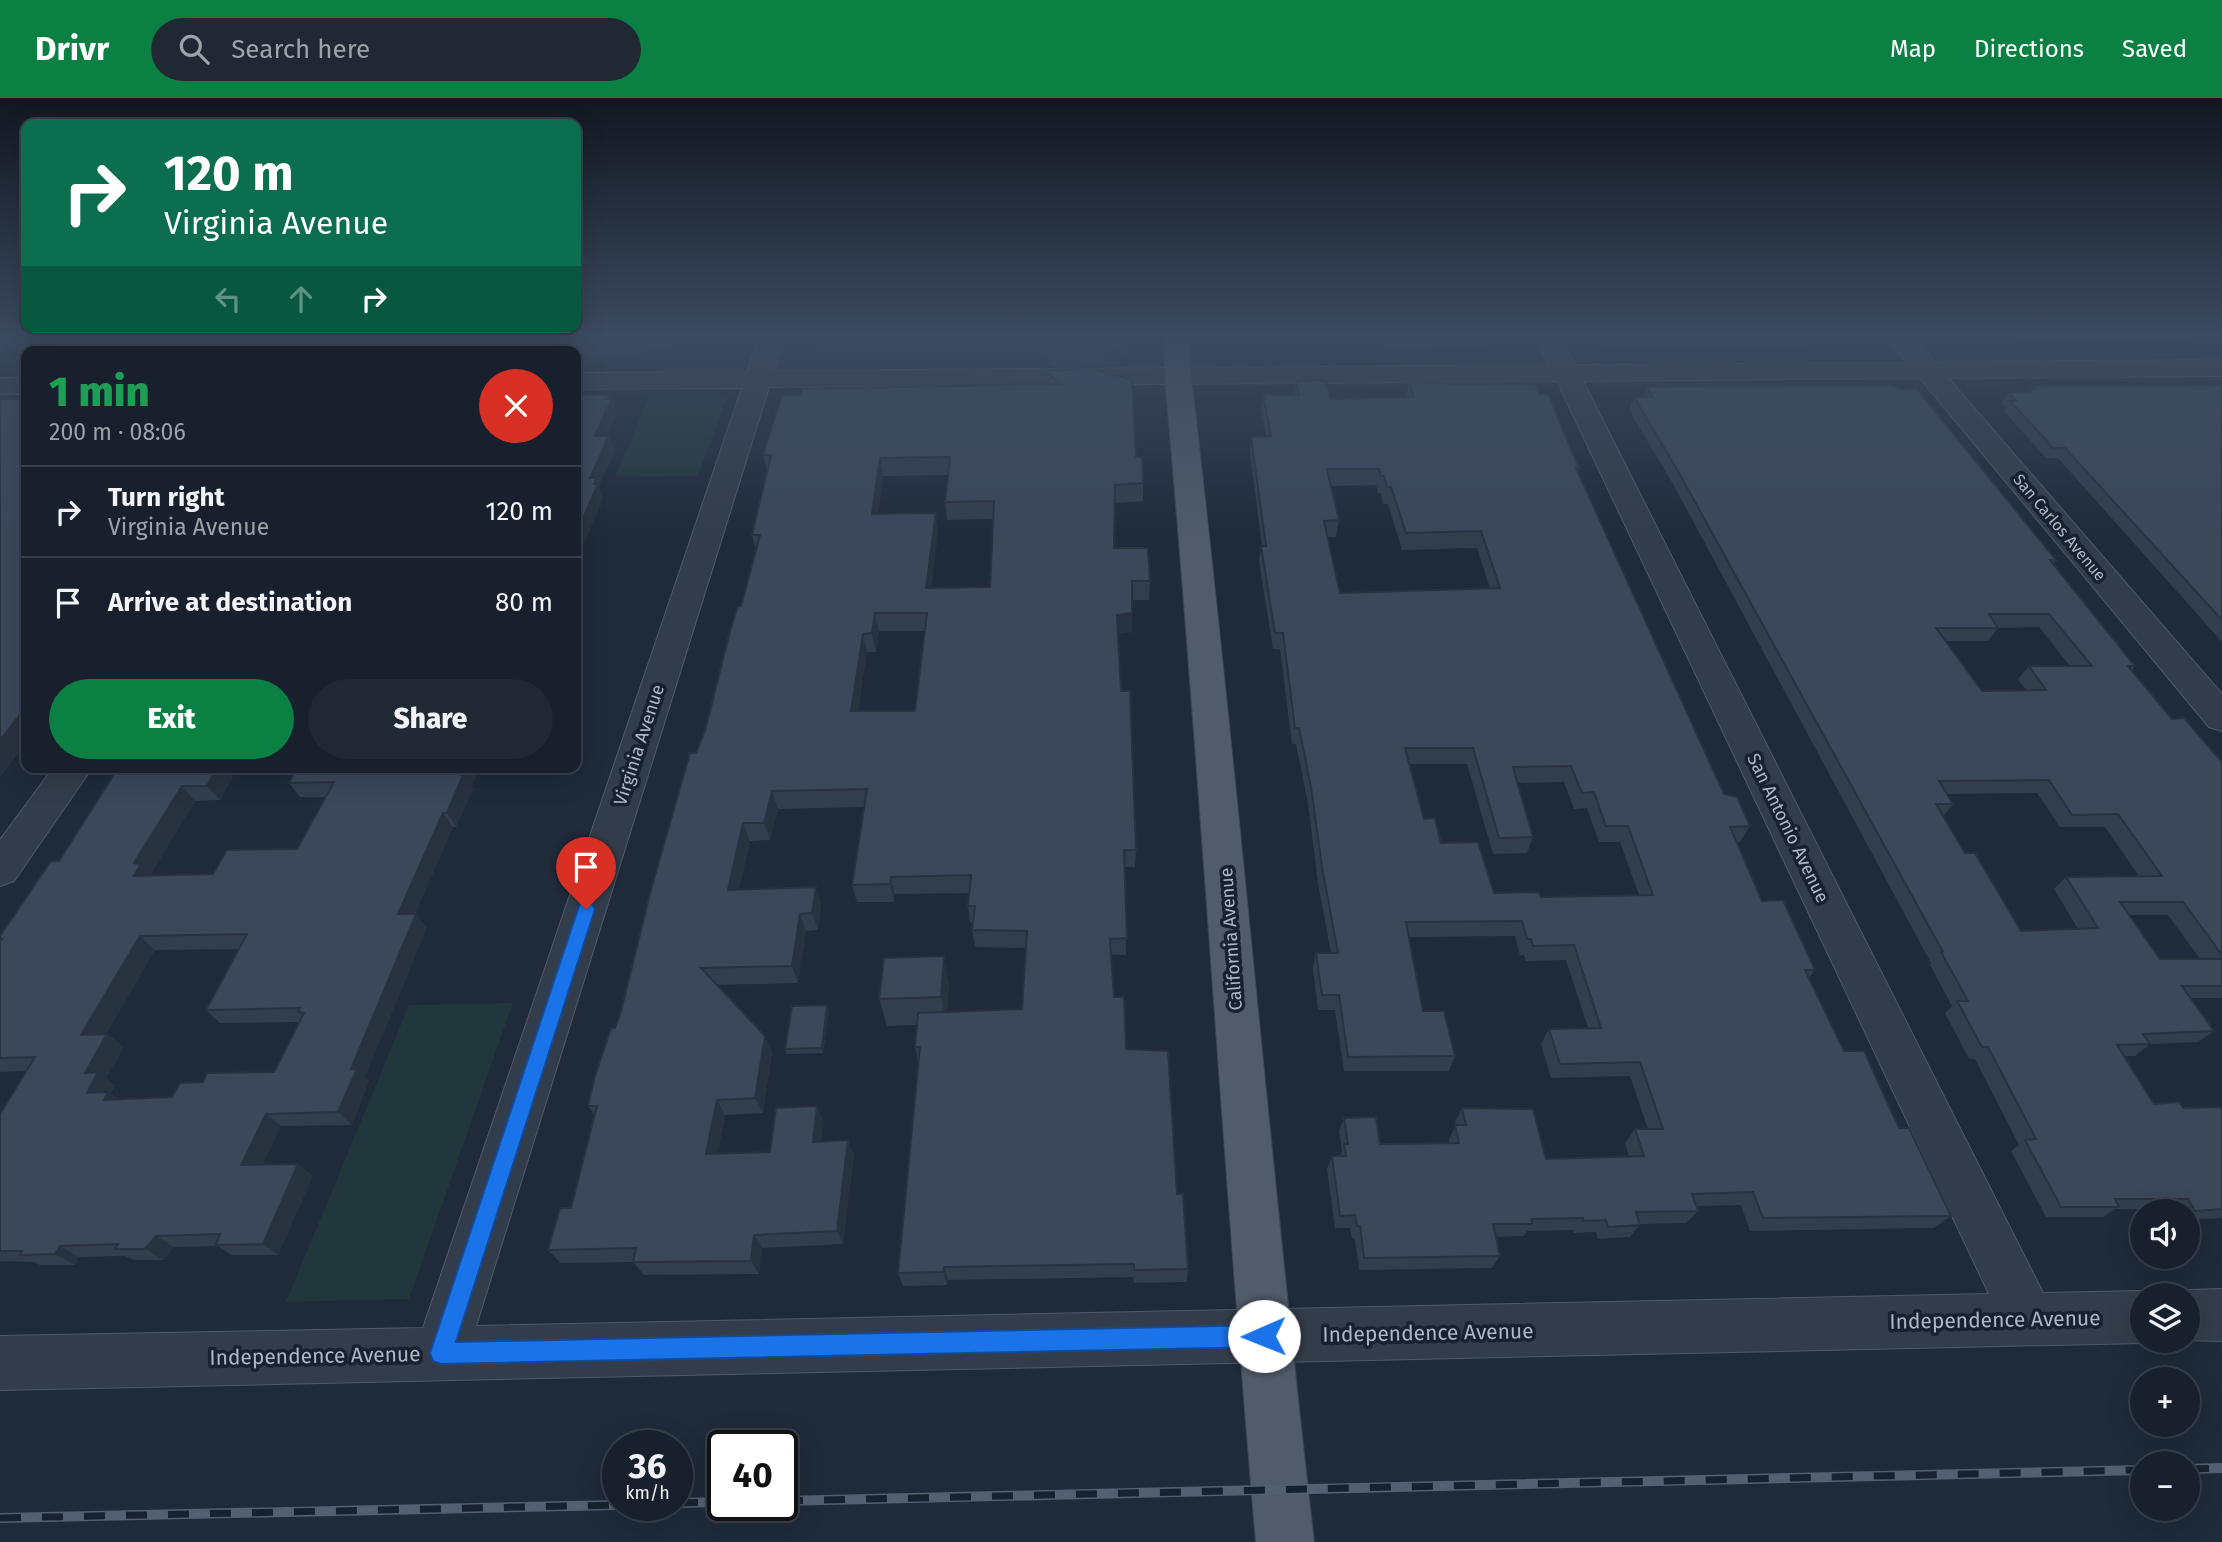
<!DOCTYPE html>
<html lang="en">
<head>
<meta charset="utf-8">
<style>
  body { margin:0; font-family:"Fira Sans",sans-serif; background:#202834; color:#f1f3f6; height:100vh; display:flex; flex-direction:column; font-size:26px; white-space:nowrap }
  * { box-sizing:border-box; margin:0 }
  p { font-size:23px; color:#9ea3a9 }
  .icon { flex:none; width:38px; height:38px; fill:none; stroke:currentColor; stroke-width:2; stroke-linecap:round; stroke-linejoin:round }
  .map { position:relative; flex:1; overflow:hidden }
  .side { position:absolute; left:21px; top:248px; width:560px; height:427px; display:flex; flex-direction:column; background:#17202c; border-radius:14px; box-shadow:0 7px 28px #0002,0 0 0 2px #363e48 }
  .side>* { flex:none }
  .top-card { position:absolute; left:21px; top:21px; width:560px; height:214px; border-radius:14px; box-shadow:0 7px 28px #0002,0 0 0 2px #363e48; background:#0b6e4f; color:#fff; overflow:hidden }
  .fabs { position:absolute; left:2130px; top:1101px; display:grid; gap:14px }
  .fabs a { display:grid; place-items:center; width:70px; height:70px; border-radius:50%; background:#17202c; box-shadow:0 7px 28px #0002,0 0 0 2px #363e48; font-size:35px }
  .speed { position:absolute; left:602px; top:1332px; display:flex; gap:14px; font-size:35px; font-weight:700; text-align:center }
  .speed>* { display:grid; place-content:center; width:91px; height:91px; border-radius:50%; background:#17202c; box-shadow:0 7px 28px #0002,0 0 0 2px #363e48; line-height:1 }
  .speed small { font-size:18px; font-weight:400 }
  .speed .limit { border:4px solid #111; border-radius:10px; background:#fff; color:#111 }
  .pin { position:absolute; display:grid; place-items:center; width:60px; height:60px; color:#fff; margin:-72px -30px; border-radius:50% 50% 50% 0; rotate:-45deg; box-shadow:0 0 7px #0007 }
  .pin .icon { rotate:45deg }
  .me { position:absolute; width:77px; margin:-38px; rotate:269deg; stroke-linejoin:round; filter:drop-shadow(0 0 5px #0008) }
  .turn { display:flex; align-items:center; gap:24px; height:147px; padding:0 28px; font-size:32px }
  .turn .icon { width:91px; height:91px; stroke-width:2.5 }
  .turn b { display:block; font-size:49px; line-height:60px }
  .lanes { display:flex; align-items:center; height:66px; padding:0 28px; background:#0003; justify-content:center; gap:35px; direction:ltr }
  .lanes .off { opacity:.35 }
  .round { display:grid; place-items:center; flex:none; width:74px; height:74px; border-radius:37px; background:#202834 }
  .summary { display:flex; align-items:center; justify-content:space-between; height:119px; padding:0 28px }
  h1 { font-size:42px; font-weight:800; line-height:52px; color:#1e9e55 }
  .button { display:flex; gap:14px; margin-top:auto; padding:14px 28px }
  .button a { flex:1; height:80px; border-radius:42px; background:#0b8043; color:#fff; font-size:28px; font-weight:800; line-height:80px; text-align:center }
  .button a+a { background:#202834; color:#f1f3f6 }
  ul { padding:0; list-style:none }
  li { display:flex; align-items:center; gap:21px; height:91px; padding:0 28px; border-top:2px solid #363e48 }
  li div { flex:1 }
  li b { display:block; font-size:26px }
  li em { font-style:normal }
  header { display:flex; align-items:center; gap:42px; box-sizing:border-box; height:98px; padding:0 35px; background:#0b8043; color:#fff }
  header strong { font-size:33px }
  nav { display:flex; gap:38px; margin-inline-start:auto; font-size:24px }
  .search { width:490px; height:63px; background:#202834; display:flex; align-items:center; gap:18px; box-sizing:border-box; padding:0 24px; border-radius:38px; color:#9ea3a9; font-size:26px }
  .map>svg:first-child { display:block }
  .green { fill:#21373b }
  .lines { fill:none; stroke-linecap:round; stroke-linejoin:round }
  .minor-casing { stroke:#505a68; stroke-width:2 }
  .major-casing { stroke:#3c4554; stroke-width:2 }
  .minor { fill:#333c4a; fill-rule:evenodd }
  .major { fill:#515b6a; fill-rule:evenodd }
  .rail-casing { stroke:#546072; stroke-width:10 }
  .rail { stroke:#18212f; stroke-width:7; stroke-dasharray:21; stroke-linecap:butt }
  .wall { fill:#333e4d; fill-rule:evenodd }
  .shaded-wall { fill:#29323f }
  .building { fill:#3b485a; stroke:#29323f; stroke-width:2; fill-rule:evenodd }
  .route { fill:#1a73e8; stroke:#114b97; stroke-width:2 }
  .labels { text-anchor:middle; stroke-width:7; stroke-linejoin:round; paint-order:stroke }
  .far-street-label { font-size:16px; fill:#adb7c7; stroke:#18212f }
  .street-label { font-size:18px; fill:#adb7c7; stroke:#18212f }
  .near-street-label { font-size:21px; fill:#adb7c7; stroke:#18212f }
</style>
</head>
<body>
<header>
<strong>Drivr</strong>
<div class="search"><svg class="icon" aria-label="search" viewBox="0 0 24 24"><circle cx="10" cy="10" r="6"/><path d="M15 15l6 6"/></svg>Search here</div>
<nav><a>Map</a><a>Directions</a><a>Saved</a></nav>
</header>
<div class="map">
<svg width="2222" height="1444" viewBox="0 0 2222 1444">
  <rect width="100%" height="100%" fill="#1f2a3a"/>
  <path class="green" d="M649,299H727L698,378L615,379Z
    M513,905L409,1201L286,1204L409,907Z"/>
  <g class="lines">
    <g class="minor-casing">
      <path id="minor" d="M0,238H19L9,249L0,252Z
        M375,238H401L390,254H364Z
        M759,238H785L774,273L1549,267L1535,238H1561L1575,267L1907,265L1885,238H1912L1935,264L2222,262V278L1948,280L2222,596V633L2209,629L1920,280L1583,283L2043,1195L2142,1193L2151,1197H2142V1242H2148L2142,1245L0,1292V1238L423,1230L742,290L576,291V275L747,274ZM1557,283L1989,1196L476,1228L769,289Z
        M0,280H26V296H0Z
        M53,670H92L14,783L0,788V742Z
        M2222,1191V1243L2185,1242H2188V1197H2176L2188,1192Z"/>
    </g>
    <g class="major-casing">
      <path id="major" d="M1164,238H1190L1191,279C1237,667 1269,1056 1314,1444H1256C1222,1056 1200,667 1165,279Z"/>
    </g>
    <use href="#minor" class="minor"/>
    <use href="#major" class="major"/>
    <g class="rail-casing">
      <path id="rail" d="M2188,1371L2222,1370
        M782,1403L2142,1372
        M677,1405L723,1404
        M0,1420L618,1407"/>
    </g>
    <use href="#rail" class="rail"/>
  </g>
  <path class="wall" d="M20,238H346L334,254H26V258L15,243Z
    M673,238L668,252L643,253L637,257H576V254H421L418,247Z
    M814,238H1128V257L1103,268H1049L1048,254H819L818,248H816Z
    M1384,238H1522L1520,245L1387,250Z
    M1593,238H1850L1846,246L1602,248L1600,244L1596,245Z
    M1946,238H2198L2195,242L1950,244Z
    M1045,272L1136,359L1143,385V403L1115,405L1114,450L1150,483L1149,502H1132V534L1118,536L1121,593L1136,752L1135,769H1125L1126,857H1111L1114,899L1126,951L1177,1096L1188,1171L1187,1184L1134,1185L1133,1179L948,1182L947,1187L903,1188L898,1175L918,963L915,949L917,927L887,928L879,901L949,885L947,914L1022,911L1026,850L975,849L972,832L973,825H970L968,808L969,795L895,796L894,804H857L852,787L864,709L778,711L770,742L750,743L739,791L821,806L818,832L806,833L798,885L716,887L772,954L763,1015L725,1017L717,1056L770,1054L823,1023L821,1043L854,1057L843,1146L762,1150L759,1176L644,1177L633,1164L561,1165L548,1152L571,1110L595,1018L588,1008L620,917L696,655L705,633L741,508L756,452L752,437L767,373L763,357L800,297L1045,286ZM948,377L945,404L947,422L993,421L990,489L931,490L938,434L936,415L878,416L883,378ZM879,533H925L915,613H858L867,554H876Z
    M1296,283L1330,301L1406,299L1409,285L1579,370L1578,374L1724,696L1750,728L1740,744H1736L1762,803L1815,872L1809,880L1844,953L1899,1030L1951,1118L1934,1130L1750,1133L1741,1107L1696,1108L1698,1113L1686,1125L1640,1126L1630,1139L1598,1141L1596,1134L1574,1135L1573,1132L1527,1133L1524,1138L1495,1139L1500,1158L1492,1170L1359,1172L1355,1141L1352,1140L1350,1130H1335L1327,1071L1332,1058H1340L1342,1052L1339,1033L1344,1020L1380,1046L1449,1045V1041L1456,1027L1455,1024L1462,1010L1546,1061L1629,1058L1625,1045L1635,1031H1648L1630,978L1551,980L1541,946L1549,931L1588,930L1566,862L1526,863L1524,857H1520L1515,838L1409,839L1423,913L1455,958L1449,973H1344L1335,912H1318L1313,870L1316,855H1331L1318,785L1308,705L1296,646H1292L1280,551H1273L1259,464L1261,448H1262L1250,355L1251,339L1266,338L1261,313L1263,297H1294ZM1376,387L1378,395H1381L1383,406H1388L1402,452L1477,450L1490,491L1340,495L1327,439H1336L1339,422L1331,388ZM1410,666H1467L1493,756L1527,755L1533,739L1517,685L1564,684L1574,711L1587,710L1599,744H1620L1639,797L1541,799L1494,795L1441,745L1424,721Z
    M2222,287V544L2058,360H2046L2004,313L2006,310L2002,305L2008,294H2027L2033,288Z
    M1647,289L2056,462L2053,466L2135,568L2132,572L2172,621L2222,664V900H2191L2214,933L2198,944L2150,946L2135,958H2124L2154,1006L2183,1010L2222,1009V1120L2188,1122V1113H2171L2170,1111H2115L2103,1119H2046L2011,1053L2019,1047L1975,961H1969L1945,915L1952,908L1930,867L1931,865L1673,386L1629,312L1634,299H1643ZM2039,529L2070,568H2029L2018,581L2026,592L1982,593L1946,543H1988L1998,530ZM2037,695L2060,729H2105L2139,778L2066,779L2054,791L2078,831L2021,833L1965,755L1943,718L1953,706L1947,696ZM2129,817H2168L2200,861H2160Z
    M118,670H480L471,689L473,691L456,729H453L415,816L427,830L365,979L369,983L352,1027L281,1028L262,1067L298,1066L313,1078L278,1157H232L218,1148L174,1149L163,1162H134L125,1158L79,1159L75,1167H40L34,1164L0,1163V1016L26,973L0,974V838L59,763ZM295,673L289,685L300,699H326L297,751L213,776L152,777L151,776L195,703L220,702L235,674ZM239,851L206,912L220,925L299,924L274,974L203,984L172,999L118,1001L111,996L115,987L106,980L124,949L107,936H106L155,852Z
    M829,912L823,955L787,956L785,951Z"/>
  <path class="shaded-wall" d="M324,238H346L334,254H329L322,240Z
    M666,238H673L668,252L665,242Z
    M640,243L643,253L637,257L634,247Z
    M1129,245L1128,257L1103,268V256Z
    M608,297L610,303L612,300L617,315L600,353L595,338Z
    M609,338L615,353L599,388L603,401L576,465V436L590,380Z
    M880,360L883,378L875,434L872,416Z
    M936,415L938,434L929,508L926,490Z
    M875,515L879,533L876,554L872,535Z
    M1132,515V534L1117,536V517Z
    M863,536L867,554L855,631L851,613Z
    M26,609V645L0,679V642Z
    M217,670H232L235,674L220,702L207,688Z
    M464,670H480L471,689L473,691L456,729L447,715Z
    M182,688L195,703L151,776L156,781L134,778V765Z
    M772,693L778,711L770,742L764,725Z
    M443,715L453,729L409,830L398,816Z
    M743,725L750,743L735,809L728,792Z
    M891,779L895,796L894,804L890,786Z
    M816,789L821,806L818,832L812,815Z
    M416,816L427,830L365,979L369,983L352,1027L338,1014L351,971Z
    M800,816L806,833L798,885L792,868Z
    M140,838L155,852L98,950L81,937Z
    M944,858L949,885L946,926L941,899Z
    M827,907L829,912L823,955L822,950Z
    M107,936L124,949L106,980L115,987L111,996L125,1007L121,1015L87,995L85,975Z
    M765,938L772,954L763,1015L755,1000Z
    M717,1002L725,1017L715,1071L706,1056Z
    M817,1008L823,1023L819,1058L813,1044Z
    M266,1016L281,1028L256,1079L241,1067Z
    M848,1042L854,1057L843,1146L837,1133Z
    M298,1066L313,1078L278,1157L263,1146Z
    M754,1137L762,1150L759,1176L751,1163Z
    M156,1138L174,1149L163,1162L145,1151Z
    M60,1148L79,1159L75,1167L55,1156Z
    M944,1169L948,1182L947,1187L943,1174Z"/>
  <path class="building" d="M20,238H324L322,240L15,243Z
    M424,238H666L665,242L640,243L634,247L529,248L530,246L418,247Z
    M817,238H1128L1129,245L1103,256H1048L1049,242H816Z
    M1094,271L1132,282L1136,359H1142L1143,385L1115,387L1114,450H1148L1150,483H1132V515L1117,517L1121,593H1130L1136,752H1124L1127,840L1110,841L1114,899H1124L1126,951L1168,953L1177,1096H1183L1188,1171L1134,1172V1166L944,1169L943,1174L898,1175L920,949H915L918,915L1022,911L1027,833L972,832L975,808H968L971,777L891,779L890,786L852,787L867,691L772,693L764,725H743L728,792L816,789L812,815L800,816L792,868L701,870L765,938L755,1000L717,1002L706,1056L770,1054L776,1010L817,1008L813,1044L848,1042L837,1133L754,1137L751,1163L633,1164L636,1150L548,1152L560,1110H571L597,1008H588L595,978L611,930H615L620,917L652,788L690,655H696L705,633L730,533L738,508H741L760,437H752L771,357H763L782,297H800L802,291L1060,286L1045,272ZM950,359L945,404L994,403L990,489L926,490L936,415L872,416L880,360ZM875,515H927L915,613H851L863,536L872,535Z
    M1321,282L1326,285L1330,301L1414,299L1409,285L1536,287L1540,296H1548L1579,370H1576L1724,696L1737,699L1750,728L1730,729L1762,803L1783,802L1815,872H1805L1844,953H1864L1899,1030H1909L1951,1118L1763,1120L1753,1094L1692,1096L1698,1113L1636,1114L1640,1127L1608,1129L1606,1122L1583,1123V1120L1532,1121V1126H1493L1500,1158L1364,1160L1360,1128H1357L1355,1117L1340,1118L1332,1058H1346L1344,1046H1348L1344,1020L1376,1019L1380,1046L1459,1045L1455,1027H1466L1462,1010L1533,1011L1546,1061L1644,1058L1635,1031H1663L1640,964L1560,966L1549,931L1601,930L1574,847L1533,848L1531,841H1527L1522,823L1406,824L1423,913H1444L1455,958L1348,959L1339,897H1322L1316,855H1338L1322,769L1311,689L1299,630H1295L1283,535H1275L1261,448H1266L1251,339L1271,338L1263,297H1299L1296,283ZM1327,371H1379L1381,378H1384L1387,389H1391L1406,435L1481,433L1500,490L1340,495L1324,423L1339,422ZM1405,650H1473L1499,740L1533,739L1513,669L1571,668L1582,695L1594,694L1606,728H1628L1653,797L1541,799L1539,794L1494,795L1478,744L1441,745L1435,720L1424,721Z
    M1892,287L1900,291H1917L2056,462H2050L2135,568H2128L2172,621L2184,620L2222,664V857L2183,804H2120L2160,861H2222V888H2182L2214,933L2143,936L2150,946L2117,947L2154,1006L2179,1004L2183,1010L2222,1009V1111L2195,1113L2188,1101H2115L2119,1109H2061L2025,1042L2036,1041L1988,949H1982L1957,903H1968L1941,854H1943L1678,373L1634,299H1652L1647,289ZM1989,516H2049L2092,568H2029L2046,592L1982,593L1936,530H1998ZM2049,682L2072,717L2118,716L2162,778L2066,779L2098,830L2021,833L1975,755H1965L1936,706H1953L1939,683Z
    M2222,287V522L2065,350H2053L2010,303H2016L2008,294H2032L2029,291H2036L2033,288Z
    M576,297H608L606,301L612,300L595,338H609L590,380H596L594,386H598L576,436Z
    M0,301H26V609L0,642Z
    M118,670H217L207,688H182L134,765L141,766L134,778L213,776L227,752L297,751L334,684L289,685L297,670H464L461,677H463L447,715H443L398,816H416L351,971H357L338,1014L266,1016L241,1067L298,1066L263,1146L216,1147L220,1136L156,1138L145,1151H115L118,1146L60,1148L55,1156L20,1157L22,1153H0V1016L35,959L0,960V844L2,841H0V838L51,763H59ZM247,836L206,912L300,910L298,914L304,915L274,974L207,975L203,984L180,985L172,999L104,1002L108,994L87,995L98,974L85,975L107,936L81,937L140,838Z
    M944,858L941,899L879,901L884,860Z
    M827,907L822,950L785,951L792,908Z"/>
  <linearGradient id="sky" x2="0" y2="1"><stop stop-color="#111720"/><stop offset="0.54" stop-color="#3c4a60"/><stop offset="1" stop-color="#3c4a60" stop-opacity="0"/></linearGradient>
  <rect width="2222" height="440" fill="url(#sky)"/>
  <path class="route" d="M586,804L592,806L595,811L456,1244L1264,1227L1271,1230L1274,1238L1271,1245L1264,1249L441,1266L433,1263L430,1255L578,811L580,806Z"/>
  <g class="labels">
    <g class="far-street-label">
      <text transform="translate(2060 429) rotate(50)" y="6">San Carlos Avenue</text>
    </g>
    <g class="street-label">
      <text transform="translate(639 647) rotate(-72)" y="6">Virginia Avenue</text>
      <text transform="translate(1788 730) rotate(64)" y="6">San Antonio Avenue</text>
      <text transform="translate(1231 841) rotate(-94)" y="6">California Avenue</text>
    </g>
    <g class="near-street-label">
      <text transform="translate(1995 1222) rotate(-1)" y="7">Independence Avenue</text>
      <text transform="translate(1428 1235) rotate(-1)" y="7">Independence Avenue</text>
      <text transform="translate(315 1258) rotate(-1)" y="7">Independence Avenue</text>
    </g>
  </g>
</svg>
<div class="fabs">
<a><svg class="icon" aria-label="sound" viewBox="0 0 24 24"><path d="M4 9h4l5-4v14l-5-4H4zM17 9q2 3 0 6"/></svg></a>
<a><svg class="icon" aria-label="layers" viewBox="0 0 24 24"><path d="M12 4l9 5-9 5-9-5zM3 14l9 5 9-5"/></svg></a>
<a>+</a>
<a>−</a>
</div>
<div class="speed"><div>36<small>km/h</small></div><div class="limit">40</div></div>
<div class="pin" style="left:586px;top:811px;background:#d93025"><svg class="icon" aria-label="arrive" viewBox="0 0 24 24"><path d="M6 21V4h12l-3 4 3 4H6"/></svg></div>
<svg class="me" style="left:1264px;top:1238px" viewBox="-20 -20 40 40"><circle r="19" fill="#fff"/><path d="M0-13L10 11 0 6-10 11z" fill="#1a73e8"/></svg>
<div class="top-card">
<div class="turn"><svg class="icon" aria-label="right" viewBox="0 0 24 24"><path d="M7 20v-9h11M14 6l5 5-5 5"/></svg><div><b>120 m</b>Virginia Avenue</div></div>
<div class="lanes"><svg class="icon off" aria-label="left" viewBox="0 0 24 24"><path d="M17 20v-9H6M10 6l-5 5 5 5"/></svg><svg class="icon off" aria-label="ahead" viewBox="0 0 24 24"><path d="M12 20V5M6 11l6-6 6 6"/></svg><svg class="icon" aria-label="right" viewBox="0 0 24 24"><path d="M7 20v-9h11M14 6l5 5-5 5"/></svg></div>
</div>
<section class="side">
<div class="summary"><div><h1>1 min</h1><p>200 m · 08:06</p></div><a class="round" style="background:#d93025;color:#fff"><svg class="icon" aria-label="close" viewBox="0 0 24 24"><path d="M6 6l12 12M18 6L6 18"/></svg></a></div>
<ul>
<li><svg class="icon" aria-label="right" viewBox="0 0 24 24"><path d="M7 20v-9h11M14 6l5 5-5 5"/></svg><div><b>Turn right</b><p>Virginia Avenue</p></div><em>120 m</em></li>
<li><svg class="icon" aria-label="arrive" viewBox="0 0 24 24"><path d="M6 21V4h12l-3 4 3 4H6"/></svg><div><b>Arrive at destination</b></div><em>80 m</em></li>
</ul>
<div class="button"><a>Exit</a><a>Share</a></div>
</section>
</div>
</body>
</html>
